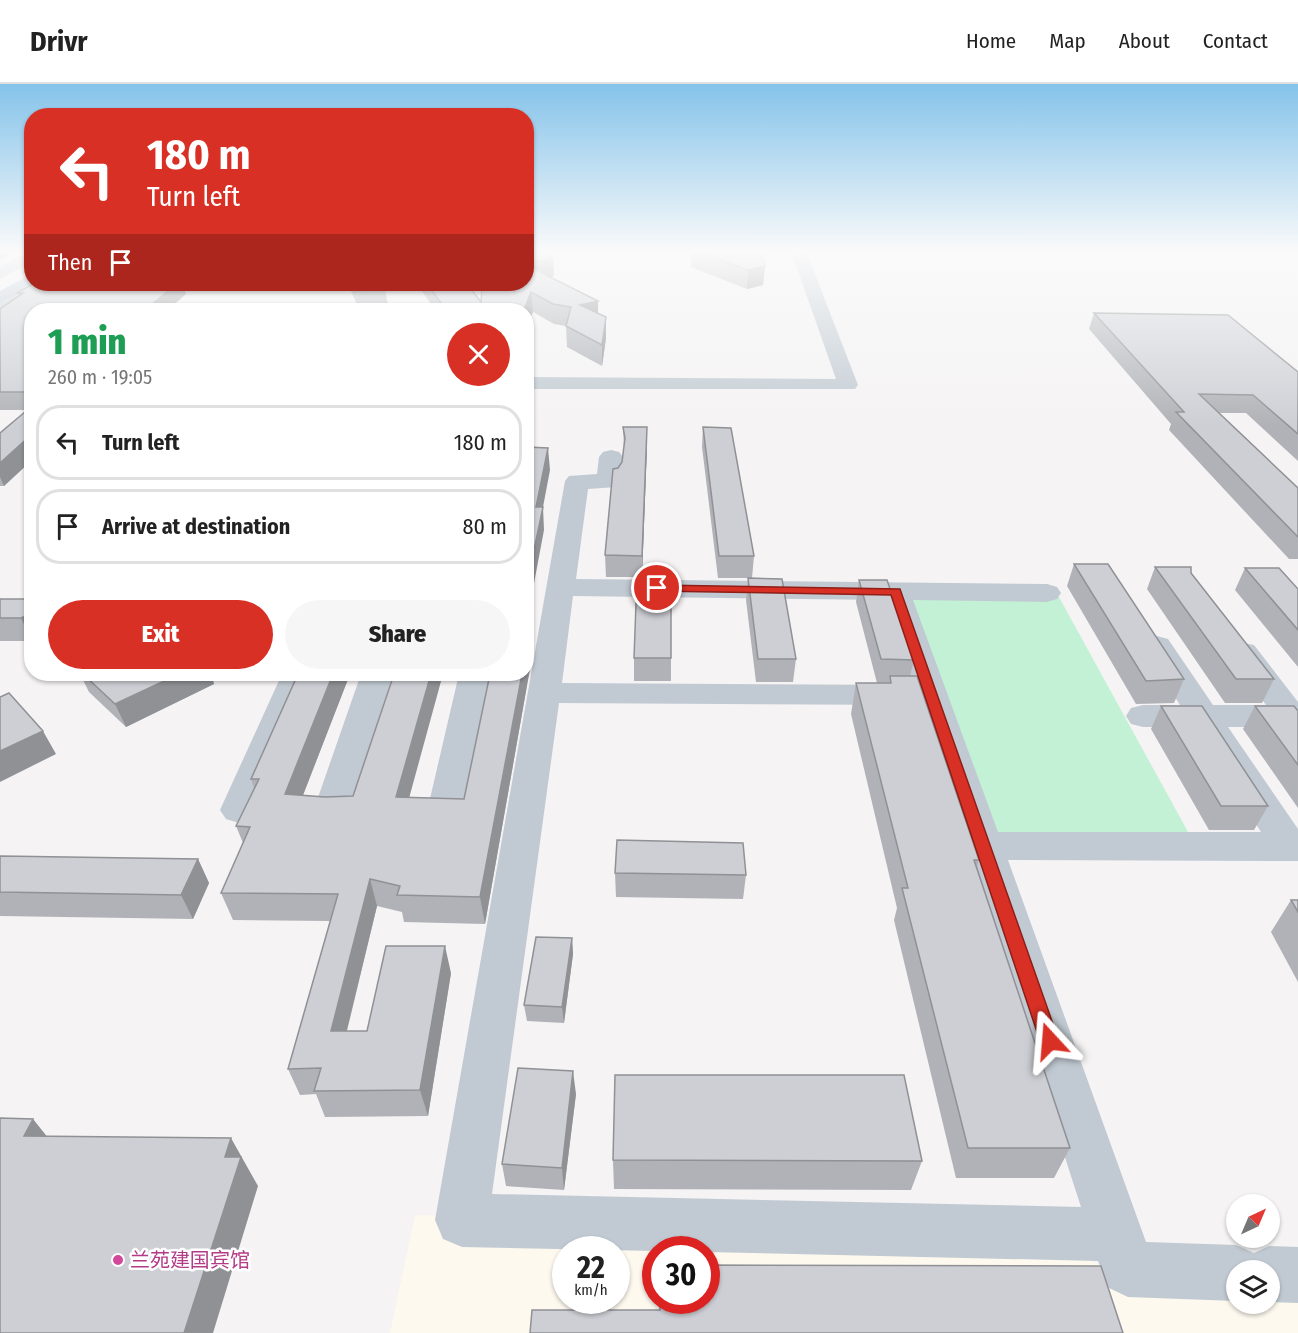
<!DOCTYPE html>
<html lang="en">
<head>
<meta charset="utf-8">
<style>
  body { margin:0; font-family:"Fira Sans Condensed","Noto Sans SC",sans-serif; background:#f6f6f6; color:#222; height:100vh; display:flex; flex-direction:column; font-size:22px; white-space:nowrap }
  * { box-sizing:border-box; margin:0 }
  p { font-size:20px; color:#767676 }
  .icon { flex:none; width:33px; height:33px; fill:none; stroke:currentColor; stroke-width:2; stroke-linecap:round; stroke-linejoin:round }
  .map { position:relative; flex:1; overflow:hidden }
  .sheet { position:absolute; left:24px; top:219px; width:510px; height:378px; display:flex; flex-direction:column; background:#fff; border-radius:24px; box-shadow:0 2px 4px #0004 }
  .sheet>* { flex:none }
  .hud { position:absolute; left:24px; top:24px; width:510px; height:183px; border-radius:24px; box-shadow:0 2px 4px #0004; background:#d93025; color:#fff; overflow:hidden }
  .needle { width:39px; rotate:44deg }
  .fabs { position:absolute; left:1226px; top:1110px; display:grid; gap:12px }
  .fabs a { display:grid; place-items:center; width:54px; height:54px; border-radius:50%; background:#fff; box-shadow:0 2px 4px #0004; font-size:30px }
  .speed { position:absolute; left:552px; top:1152px; display:flex; gap:12px; font-size:30px; font-weight:700; text-align:center }
  .speed>* { display:grid; place-content:center; width:78px; height:78px; border-radius:50%; background:#fff; box-shadow:0 2px 4px #0004; line-height:1 }
  .speed small { font-size:15px; font-weight:400 }
  .speed .limit { border:9px solid #d22; background:#fff; color:#111 }
  .pin { position:absolute; display:grid; place-items:center; width:51px; height:51px; color:#fff; margin:-26px; border:3px solid #fff; border-radius:50%; box-shadow:0 2px 6px #0007 }
  .me { position:absolute; width:66px; margin:-33px; rotate:341deg; stroke-linejoin:round; filter:drop-shadow(0 0 4px #0008) }
  .turn { display:flex; align-items:center; gap:21px; height:126px; padding:0 24px; font-size:27px }
  .turn .icon { width:78px; height:78px; stroke-width:2.5 }
  .turn b { display:block; font-size:42px; line-height:51px }
  .then { display:flex; align-items:center; height:57px; padding:0 24px; background:#0003; gap:12px; font-size:22px }
  .round { display:grid; place-items:center; flex:none; width:63px; height:63px; border-radius:32px; background:#f6f6f6 }
  .head { display:flex; align-items:center; justify-content:space-between; height:102px; padding:0 24px }
  h1 { font-size:36px; font-weight:800; line-height:45px; color:#1e9e55 }
  .cta { display:flex; gap:12px; margin-top:auto; padding:12px 24px }
  .cta a { flex:1; height:69px; border-radius:36px; background:#d93025; color:#fff; font-size:24px; font-weight:800; line-height:69px; text-align:center }
  .cta a+a { background:#f6f6f6; color:#222 }
  ul { padding:0; list-style:none }
  li { display:flex; align-items:center; gap:18px; height:75px; margin:0 12px 9px; padding:0 12px; border:3px solid #e0e0e0; border-radius:24px }
  li div { flex:1 }
  li b { display:block; font-size:22px }
  li em { font-style:normal }
  header { display:flex; align-items:center; gap:36px; box-sizing:border-box; height:84px; padding:0 30px; background:#fff; border-bottom:2px solid #e0e0e0 }
  header strong { font-size:28px }
  nav { display:flex; gap:33px; margin-inline-start:auto; font-size:21px }
  .map>svg:first-child { display:block }
  .commercial { fill:#fdf9ef; fill-rule:evenodd }
  .green { fill:#c3f1d5 }
  .lines { fill:none; stroke-linecap:round; stroke-linejoin:round }
  .minor { fill:#c1cad2; fill-rule:evenodd }
  .major { fill:#b3c2d1; fill-rule:evenodd }
  .wall { fill:#b0b2b7 }
  .shaded-wall { fill:#909195 }
  .building { fill:#cdcfd5; stroke:#909195; stroke-width:1.5 }
  .route { fill:#d93025; stroke:#8d1f18; stroke-width:1.5 }
  .hotel-dot { fill:#d1479c; stroke:#fff; stroke-width:2 }
  .labels { text-anchor:middle; stroke-width:5; stroke-linejoin:round; paint-order:stroke }
  .near-hotel-label { font-size:20px; fill:#b23c85; stroke:#fff; text-anchor:start }
</style>
</head>
<body>
<header>
<strong>Drivr</strong>
<nav><a>Home</a><a>Map</a><a>About</a><a>Contact</a></nav>
</header>
<div class="map">
<svg width="1298" height="1249" viewBox="0 0 1298 1249">
  <rect width="100%" height="100%" fill="#f5f3f3"/>
  <path class="commercial" d="M415,1131L1021,1146L1146,1201L1236,1204V1220H1269V1205L1298,1206V1249H390ZM566,1166H616V1216H566ZM656,1166H706V1216H656Z"/>
  <path class="green" d="M907,503L1054,504L1193,757L993,754Z"/>
  <g class="lines">
    <path class="minor" d="M32,167V178L0,195V183L27,168Z
      M791,167H806L858,301L855,305H526V293L836,295Z
      M31,197L32,200H45L6,228L0,229V216Z
      M611,366L619,368L623,373L620,398L617,403L588,405L576,495L1047,500L1057,503L1061,509L1057,515L1047,518L913,516L998,748H1261L1194,643H1143L1131,640L1126,632L1131,624L1143,621H1180L1142,561L1146,555L1157,552L1168,555L1213,621H1266L1228,568L1232,561L1243,559L1254,561L1298,618V652L1286,649L1282,643H1228L1298,745V777L1008,776L1146,1158L1236,1161L1254,1169L1269,1162L1298,1163V1219L1269,1218V1186H1236V1217L1128,1213L1109,1204L1098,1177L706,1168V1166L656,1167L462,1163L443,1155L435,1136L565,397L569,392L597,390L599,373L603,368ZM573,512L885,516L912,601L562,599ZM559,619L919,621L1081,1123L492,1110Z
      M282,590H314L252,735L239,739L226,735L220,726Z
      M361,590H393L350,725L345,734L332,738L319,734L314,725Z
      M459,590H491L465,719L460,728L447,732L434,728L429,719Z"/>
    <path class="major" d="M32,190V200H36L0,219V207Z"/>
  </g>
  <path class="wall" d="M526,167L554,192L551,193L598,230L606,254L602,282L567,263L566,242L554,240L533,228L526,226H435L417,200H467L481,218Z
    M691,167H761L765,182L763,201L747,205L691,183Z
    M348,200H382L385,205L388,221L358,223Z
    M17,209L186,210L32,226V376L4,402H0V349L27,326H0V225L19,212Z
    M1094,229L1298,288V377L1246,329H1219L1298,404V475H1289L1169,346L1171,340L1089,245Z
    M623,343L647,362L642,493L671,574V597H634V574L637,493H606L605,471L618,384L622,378L624,364Z
    M703,343L754,472L752,494H718L702,363Z
    M1074,480L1184,595L1174,619L1136,620L1067,502Z
    M1155,483L1191,489L1274,595L1262,619H1225L1147,505Z
    M1245,484L1298,505V583L1235,506Z
    M748,494L796,575L793,598H756L746,516Z
    M859,496L914,576L910,592L979,776L977,782L1070,1064L1054,1094H956L894,836L897,824L851,630L856,599H888H877L856,518Z
    M0,515H27L32,524V557H0Z
    M532,573L485,840L404,838L402,828L377,822L347,947H367L451,889L428,1032L325,1033L316,1010L300,1011L288,985L330,837L233,836L221,809L243,759L236,742L254,704L251,695L298,590H350L303,711L325,713H409L464,715Z
    M80,590H211L214,600L126,643L89,608Z
    M1161,622L1268,722L1254,746H1209L1151,645Z
    M1255,622L1298,627V724L1243,645Z
    M0,772L198,775L209,799L193,835L0,832Z
    M615,789L746,791L743,815L616,813Z
    M1291,816H1298V898L1271,848Z
    M572,854L573,870L564,939L527,937L524,921Z
    M576,1010L564,1106L506,1102L502,1080Z
    M613,1076L922,1077L911,1106L614,1105Z"/>
  <path class="shaded-wall" d="M0,167H14L0,176Z
    M553,174L554,192L526,198V179Z
    M765,182L763,201L747,205L748,186Z
    M176,200H183L186,210L168,226H145Z
    M531,208L533,228L526,244V226H524Z
    M598,217V236L580,221Z
    M320,220L321,226H315Z
    M606,233V254L602,282V261Z
    M647,343V362L642,493V472Z
    M32,350V376L4,402L0,393V379Z
    M548,364L550,386L543,423L544,446L526,542V504L536,423Z
    M32,529V557L21,534Z
    M529,548L532,573L485,840L480,813L522,590H526V563Z
    M179,590H211L214,600L126,643L115,620Z
    M333,590H350L293,737L285,710Z
    M431,590H443L402,740L396,713Z
    M43,647L56,670L0,698V667Z
    M198,775L209,799L193,835L181,811Z
    M370,795L377,822L340,974L331,947Z
    M572,854L573,870L564,939L562,923Z
    M445,862L451,889L428,1032L420,1006Z
    M573,987L576,1010L564,1106L562,1084Z
    M33,1035L57,1065L24,1052Z
    M231,1054L258,1102L213,1249H184L225,1073Z"/>
  <path class="building" d="M526,167H539L553,174L526,179Z
    M699,167H761L765,182L748,186Z
    M526,181L598,217L580,221L606,233L602,261L566,242L571,223L553,220L531,208L524,226H452L444,223L427,200H467L481,218L482,200H526Z
    M33,200H176L145,226H32V308H0V225L23,209H17Z
    M352,200H382L385,205L355,207Z
    M293,220H320L315,226H288Z
    M1094,229L1228,231L1298,288V350L1253,311L1199,310L1298,404V453L1176,328H1184Z
    M32,322V350L0,379V349Z
    M623,343H647L642,472L605,471L613,385L618,384L622,378L625,354Z
    M703,343L731,344L754,472H719Z
    M526,363L548,364L536,423H543L526,504Z
    M1074,480H1108L1184,595L1146,597Z
    M1155,483H1191V489L1274,595H1236Z
    M1245,484H1279L1298,505V546Z
    M637,493H671V574H634Z
    M748,494L782,495L796,575H758Z
    M859,496H887L914,576L881,575Z
    M0,515H27L32,525V529L21,534H0Z
    M526,548H529L526,563Z
    M83,590H179L115,620Z
    M298,590H333L285,710L325,713L353,712L394,590H431L396,713L464,715L490,590H522L480,813L397,811L400,802L370,795L331,947H367L386,862H445L420,1006L314,1007L321,984L288,985L338,810L221,809L250,743L236,742L259,695H251Z
    M890,592H917L979,776H974L1070,1064H968L902,804H908L856,599H891Z
    M9,609L43,647L0,667V613Z
    M1161,622H1202L1268,722H1221Z
    M1255,622H1294L1298,627V681Z
    M617,756L743,759L746,791L615,789Z
    M0,772L198,775L181,811L0,808Z
    M1291,816H1298V828Z
    M536,853L572,854L562,923L524,921Z
    M518,984L573,987L562,1084L502,1080Z
    M615,991H904L922,1077L613,1076Z
    M0,1034L33,1035L24,1052L231,1054L225,1073H241L184,1249H0Z
    M706,1181L1101,1182L1123,1249H530L532,1226H660V1216H706Z"/>
  <linearGradient id="sky" x2="0" y2="1"><stop stop-color="#85c3ea"/><stop offset="0.49" stop-color="#fafafa"/><stop offset="1" stop-color="#fafafa" stop-opacity="0"/></linearGradient>
  <rect width="1298" height="342" fill="url(#sky)"/>
  <path class="route" d="M657,501L900,505L1059,957L1056,963L1050,965L1043,963L1040,957L891,511L653,507V502Z"/>
  <circle class="hotel-dot" cx="118" cy="1176" r="6"/>
  <g class="labels">
    <g class="near-hotel-label">
      <text x="130" y="1183">兰苑建国宾馆</text>
    </g>
  </g>
</svg>
<div class="fabs">
<a><svg class="needle" viewBox="-14 -14 28 28"><path d="M0-13l5 13h-10z" fill="#e53935"/><path d="M0 13l5-13h-10z" fill="#767676"/></svg></a>
<a><svg class="icon" aria-label="layers" viewBox="0 0 24 24"><path d="M12 4l9 5-9 5-9-5zM3 14l9 5 9-5"/></svg></a>
</div>
<div class="speed"><div>22<small>km/h</small></div><div class="limit">30</div></div>
<div class="pin" style="left:657px;top:504px;background:#d93025"><svg class="icon" aria-label="arrive" viewBox="0 0 24 24"><path d="M6 21V4h12l-3 4 3 4H6"/></svg></div>
<svg class="me" style="left:1050px;top:957px" viewBox="-20 -20 40 40"><path d="M0-17L14 15 0 8-14 15z" fill="#d93025" stroke="#fff" stroke-width="4"/></svg>
<div class="hud">
<div class="turn"><svg class="icon" aria-label="left" viewBox="0 0 24 24"><path d="M17 20v-9H6M10 6l-5 5 5 5"/></svg><div><b>180 m</b>Turn left</div></div>
<div class="then">Then<svg class="icon" aria-label="arrive" viewBox="0 0 24 24"><path d="M6 21V4h12l-3 4 3 4H6"/></svg></div>
</div>
<section class="sheet">
<div class="head"><div><h1>1 min</h1><p>260 m · 19:05</p></div><a class="round" style="background:#d93025;color:#fff"><svg class="icon" aria-label="close" viewBox="0 0 24 24"><path d="M6 6l12 12M18 6L6 18"/></svg></a></div>
<ul>
<li><svg class="icon" aria-label="left" viewBox="0 0 24 24"><path d="M17 20v-9H6M10 6l-5 5 5 5"/></svg><div><b>Turn left</b></div><em>180 m</em></li>
<li><svg class="icon" aria-label="arrive" viewBox="0 0 24 24"><path d="M6 21V4h12l-3 4 3 4H6"/></svg><div><b>Arrive at destination</b></div><em>80 m</em></li>
</ul>
<div class="cta"><a>Exit</a><a>Share</a></div>
</section>
</div>
</body>
</html>
